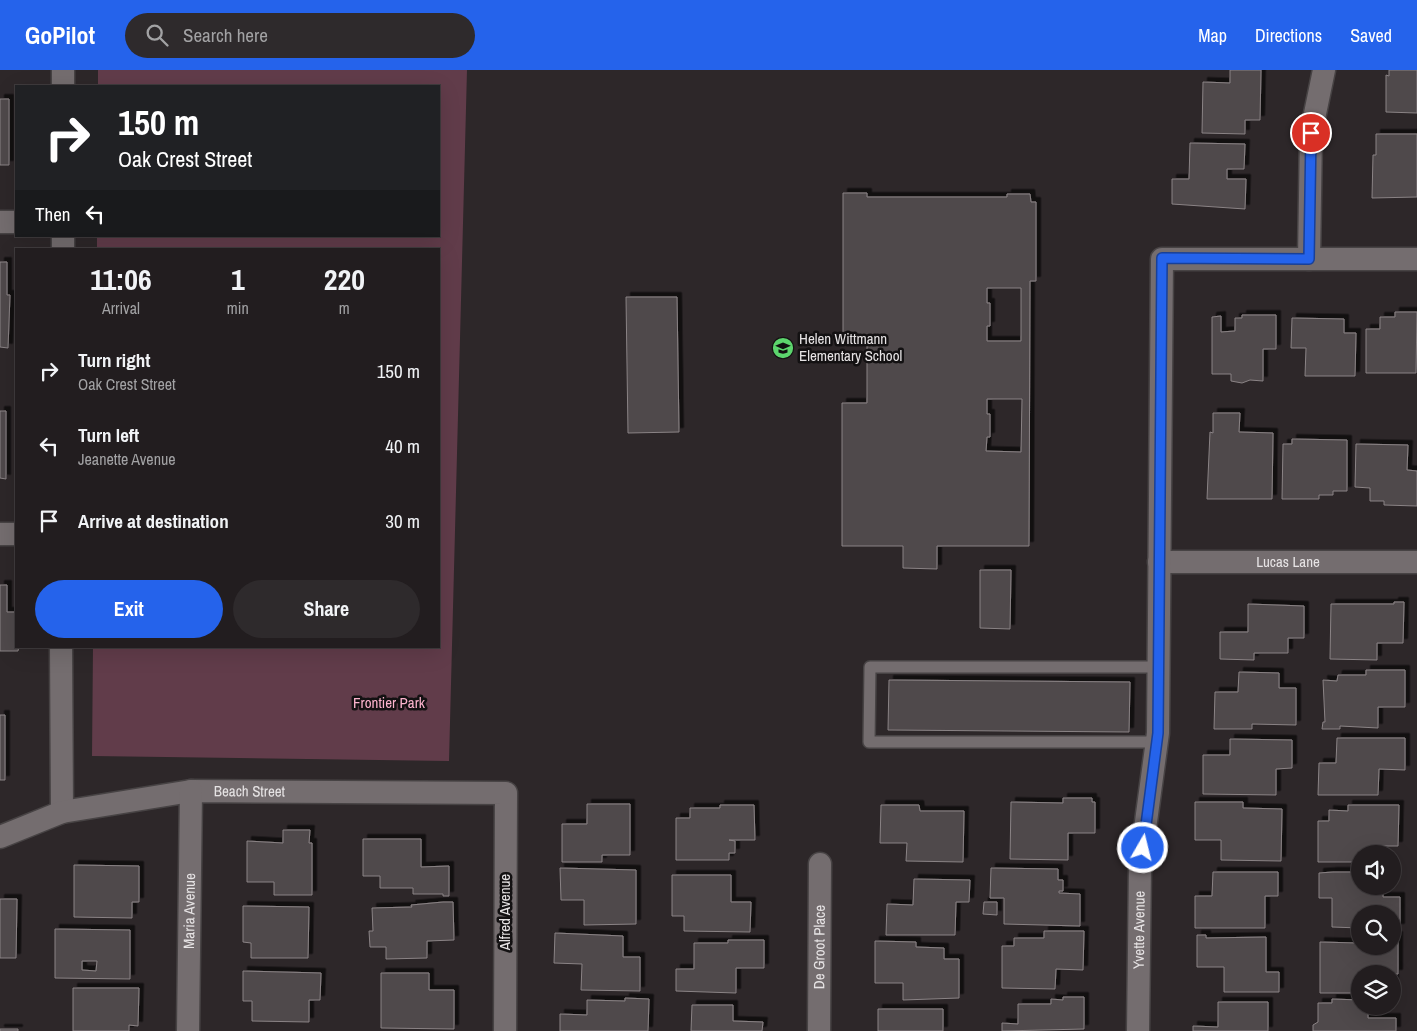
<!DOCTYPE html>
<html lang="en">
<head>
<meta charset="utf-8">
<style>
  body { margin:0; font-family:"Archivo Narrow",sans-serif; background:#2e2a2c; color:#f1f3f6; height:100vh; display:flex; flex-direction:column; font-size:19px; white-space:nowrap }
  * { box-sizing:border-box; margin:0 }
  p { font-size:16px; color:#a2a2a4 }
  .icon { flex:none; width:28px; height:28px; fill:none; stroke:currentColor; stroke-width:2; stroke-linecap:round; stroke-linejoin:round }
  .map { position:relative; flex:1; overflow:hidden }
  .side { position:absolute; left:15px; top:178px; width:425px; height:400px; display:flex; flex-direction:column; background:#221d1f; border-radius:0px; box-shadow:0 5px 20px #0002,0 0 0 1px #3f3b3d }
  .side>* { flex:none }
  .banner { position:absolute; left:15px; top:15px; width:425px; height:152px; border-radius:0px; box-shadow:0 5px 20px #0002,0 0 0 1px #3f3b3d; background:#202124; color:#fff; overflow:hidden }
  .buttons { position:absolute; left:1351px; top:775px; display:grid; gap:10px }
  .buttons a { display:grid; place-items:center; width:50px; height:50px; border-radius:50%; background:#221d1f; box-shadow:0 5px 20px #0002,0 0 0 1px #3f3b3d; font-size:25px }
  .pin { position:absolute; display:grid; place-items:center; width:42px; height:42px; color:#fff; margin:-21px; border:2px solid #fff; border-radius:50%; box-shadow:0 1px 5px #0007 }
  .me { position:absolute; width:55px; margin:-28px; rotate:8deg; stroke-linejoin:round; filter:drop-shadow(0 0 4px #0008) }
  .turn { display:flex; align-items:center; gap:18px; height:105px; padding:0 20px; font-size:22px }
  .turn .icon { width:65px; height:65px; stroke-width:2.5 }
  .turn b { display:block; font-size:35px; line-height:42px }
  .then { display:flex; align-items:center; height:48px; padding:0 20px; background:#0003; gap:10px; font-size:19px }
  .eta { display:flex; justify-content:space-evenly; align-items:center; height:85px; text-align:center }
  .eta b { font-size:30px; font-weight:700; line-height:35px }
  .button { display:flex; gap:10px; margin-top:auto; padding:10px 20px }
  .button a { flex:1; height:58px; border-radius:30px; background:#2563eb; color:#fff; font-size:20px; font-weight:700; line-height:58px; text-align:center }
  .button a+a { background:#2e2a2c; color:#f1f3f6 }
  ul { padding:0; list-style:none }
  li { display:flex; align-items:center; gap:15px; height:75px; padding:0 20px }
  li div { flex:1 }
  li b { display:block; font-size:19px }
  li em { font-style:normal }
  header { display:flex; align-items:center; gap:30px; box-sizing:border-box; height:70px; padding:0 25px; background:#2563eb; color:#fff }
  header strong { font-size:24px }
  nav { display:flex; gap:28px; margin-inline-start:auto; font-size:18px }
  .search { width:350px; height:45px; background:#2e2a2c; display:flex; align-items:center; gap:12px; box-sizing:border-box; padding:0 18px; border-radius:28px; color:#a2a2a4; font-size:19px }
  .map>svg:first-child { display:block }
  .green { fill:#613c4a }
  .building { fill:#4f494b; stroke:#8a8385; fill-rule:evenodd; filter:url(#shadow) }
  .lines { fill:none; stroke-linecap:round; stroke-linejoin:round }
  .lane-casing { stroke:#474344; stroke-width:14 }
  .street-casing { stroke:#474344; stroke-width:25 }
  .lane { stroke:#746d6f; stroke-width:11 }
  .street { stroke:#746d6f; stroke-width:22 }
  .route-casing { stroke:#184099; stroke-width:12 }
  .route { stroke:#2563eb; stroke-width:9 }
  .labels { text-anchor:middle; stroke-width:5; stroke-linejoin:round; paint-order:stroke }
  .poi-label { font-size:15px; fill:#e6e3e4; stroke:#131112; text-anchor:start }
  .street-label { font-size:15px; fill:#e6e3e4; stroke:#131112 }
  .park-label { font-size:15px; fill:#fdb4ce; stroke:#131112 }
</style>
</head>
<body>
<header>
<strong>GoPilot</strong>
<div class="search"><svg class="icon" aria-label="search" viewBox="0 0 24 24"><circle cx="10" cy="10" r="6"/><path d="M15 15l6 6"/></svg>Search here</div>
<nav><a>Map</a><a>Directions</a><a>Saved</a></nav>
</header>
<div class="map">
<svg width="1417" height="961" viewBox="0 0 1417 961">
  <defs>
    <filter id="shadow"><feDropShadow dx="4.5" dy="-4.5" stdDeviation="0" flood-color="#0009"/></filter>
  </defs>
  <rect width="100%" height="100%" fill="#2d2729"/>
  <path class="green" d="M98,0H467L449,691L92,686L93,576H439V179H97V166H439V16H98Z"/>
  <path class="building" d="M1230,0H1261L1260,50H1245V64L1202,63L1203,12L1230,13Z
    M1389,0H1417V43L1386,42V5L1389,6Z
    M0,29H9V95H0Z
    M1376,64H1417V127L1372,128L1373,85H1376Z
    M1190,73L1245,74L1244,99H1227V109H1246L1245,139L1172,134V109H1189Z
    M843,123H867V127H1007V124H1030L1031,132H1036V211H1030L1029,476H937V499L903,498V476H842V333H867V267L843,266ZM987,218H1021V271H987V256H990V233H987ZM987,329H1022L1021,382L986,381L987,367H990V344H987Z
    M0,192H7V225H10L8,278L0,277Z
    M626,227H677L679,362L628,363Z
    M1395,242H1417L1416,303H1366V259H1380V247H1395Z
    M1242,245H1276V279H1263V311L1250,310L1242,313L1231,311V304H1212V247L1221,246V262L1235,261V248H1242Z
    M1292,248L1344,249V263H1356L1355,306H1305L1306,278H1291Z
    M0,341H6V409L0,408Z
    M1213,343H1240L1239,362L1273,363L1272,429H1207L1210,362L1213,363Z
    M1292,369L1347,370V421H1333V425H1319V429H1282L1283,374H1292Z
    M1356,374L1408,375L1407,400L1417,401V436L1384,435V431H1370V418L1355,417Z
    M980,500H1011L1010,559L980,558Z
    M0,515H7V542H16V576H19L18,581H0Z
    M1394,532H1404L1403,573H1377V590L1330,589L1331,534H1394Z
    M1248,534L1304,536V568H1288V583H1254V590L1220,589V562H1248Z
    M1366,600H1405V637H1378V658L1340,656V659H1322L1323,652H1325L1323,610L1337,611L1338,605H1366Z
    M1239,602L1279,603V618H1296V655L1252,654V659H1214L1215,622H1238Z
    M889,610L1130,612L1129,662L888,660Z
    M0,645H5V710H0Z
    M1337,668H1405V700L1379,699L1378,725H1318L1319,693H1336Z
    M1230,669L1292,670V698L1276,699V725L1203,724V685H1230Z
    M1063,728H1092V732H1095V763H1068V790L1010,789L1011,732L1063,733Z
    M1195,732H1243V738L1282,739L1281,791L1221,790V770H1195Z
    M587,734H630V785H602V792H562V754H587Z
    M720,735H754L755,770H729L735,771V783H729V790H676V748H690V738H720Z
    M881,735H919L920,741H964L963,792L906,791L907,773H880Z
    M1348,735H1399L1398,776H1371V784H1360V792H1318V751H1329V740L1348,741Z
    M283,760H310L309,773H312V825H274V812H247V771L283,773Z
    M363,769H421V797L449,796V826H443V824H413V818H380V806H363Z
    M74,795L139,796V832H132V848L74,847Z
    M560,798L636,800V854L584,855V830H561Z
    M991,798L1058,799V810H1063V821H1059V823L1080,824V856L1004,854V828H990Z
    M1213,802H1278V826H1265V858H1195V826H1212Z
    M1333,802H1360V816H1383V827H1400V858H1392V844H1360V858L1332,857V828H1319V803Z
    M672,805H731V832H751L750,862L684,861V846H672Z
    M914,809L970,810L969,832H956L955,865H886L887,834L913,835Z
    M0,829H17L16,888H0Z
    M443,832H453L454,870L427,871V888L386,889V877H370L369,861H373L372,838L412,837L411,835Z
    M984,832H997V845L983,844Z
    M243,836L309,837L308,888H251V873L243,872Z
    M55,859L130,860V909L55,908ZM82,891H97L96,901L82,900Z
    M1044,861H1084L1083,900L1056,899L1055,919L1002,918V876H1014V868H1044Z
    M555,863L623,866V887H640V921L581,920L582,894L554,893Z
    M1197,865H1206V868L1266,867V902H1279V922H1224V897H1197Z
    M1392,866H1398V904H1394V923L1392,904H1360V923H1320V872L1357,873V867H1360V876H1392Z
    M728,870H764V898H736V923L676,921V899H694V873H728Z
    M875,871L916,872V877L944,878V889H959V928L903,930V913H875Z
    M243,901L321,903L320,930H309V952L252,951V931H243Z
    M381,903H429V920H454V959L381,958Z
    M73,918H139L138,956L129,955V961H73Z
    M1063,927H1084V959L1002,961V953L1018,954V934H1051V929L1063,930Z
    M625,928L649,929L648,961H560V944L587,945V930L625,931Z
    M1332,929L1360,930V936H1368V948H1396V961H1313V955L1318,952V933H1332Z
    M1218,932H1268V961H1193V956L1218,957Z
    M692,935H733V951L763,952L762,961H691Z
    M878,939H943V961H878Z
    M0,959H18V961H0Z"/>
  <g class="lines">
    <g class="lane-casing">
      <path id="lane" d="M1157,672H869L870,597H1159"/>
    </g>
    <g class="street-casing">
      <g id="street">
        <path d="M63,16V0"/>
        <path d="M0,152H16"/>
        <path d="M63,179V166"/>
        <path d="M1309,189L1311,63L1324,0"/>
        <path d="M0,464H16"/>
        <path id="s1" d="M1159,492H1417"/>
        <path d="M61,576L62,742"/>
        <path id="s2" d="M0,767L62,742L191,721L506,723L505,961"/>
        <path id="s3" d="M188,961L191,721"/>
        <path id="s4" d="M819,961L820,794"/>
        <path id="s5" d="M1138,961L1140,796L1158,663L1162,189H1417"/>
      </g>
    </g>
    <use href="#lane" class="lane"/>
    <use href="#street" class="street"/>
  </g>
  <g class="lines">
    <g class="route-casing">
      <path id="route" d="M1143,778L1158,663L1162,188L1309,189L1311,63"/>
    </g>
    <use href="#route" class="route"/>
  </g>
  <defs>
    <g id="school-disc" transform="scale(1.125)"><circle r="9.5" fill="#5cd56d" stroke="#131112"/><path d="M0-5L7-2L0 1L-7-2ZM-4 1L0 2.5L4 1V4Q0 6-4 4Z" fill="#111"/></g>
  </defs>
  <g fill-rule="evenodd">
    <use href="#school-disc" x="783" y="278"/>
  </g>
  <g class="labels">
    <g class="poi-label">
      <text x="799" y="274">Helen Wittmann<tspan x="799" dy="17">Elementary School</tspan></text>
    </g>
    <g class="street-label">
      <text dy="5" stroke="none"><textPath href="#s1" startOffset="129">Lucas Lane</textPath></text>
      <text dy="5" stroke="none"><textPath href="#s2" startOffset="256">Beach Street</textPath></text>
      <text dy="5" stroke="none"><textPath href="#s3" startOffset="120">Maria Avenue</textPath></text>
      <text transform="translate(505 842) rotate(-90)" y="5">Alfred Avenue</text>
      <text dy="5" stroke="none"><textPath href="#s5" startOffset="101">Yvette Avenue</textPath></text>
      <text dy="5" stroke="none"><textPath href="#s4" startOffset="84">De Groot Place</textPath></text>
    </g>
    <g class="park-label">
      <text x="389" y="638">Frontier Park</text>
    </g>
  </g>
</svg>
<div class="buttons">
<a><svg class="icon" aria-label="sound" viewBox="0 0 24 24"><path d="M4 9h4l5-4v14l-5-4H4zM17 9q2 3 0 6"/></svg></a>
<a><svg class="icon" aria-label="search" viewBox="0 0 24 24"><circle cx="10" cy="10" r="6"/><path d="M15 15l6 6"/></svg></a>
<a><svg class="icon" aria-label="layers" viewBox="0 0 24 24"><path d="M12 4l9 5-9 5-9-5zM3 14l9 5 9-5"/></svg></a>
</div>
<div class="pin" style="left:1311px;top:63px;background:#d93025"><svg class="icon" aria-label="arrive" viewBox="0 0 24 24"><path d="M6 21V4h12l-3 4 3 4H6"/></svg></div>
<svg class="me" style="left:1143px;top:778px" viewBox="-20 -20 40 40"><circle r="17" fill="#2563eb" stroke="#fff" stroke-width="3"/><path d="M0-11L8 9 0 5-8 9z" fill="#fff"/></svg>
<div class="banner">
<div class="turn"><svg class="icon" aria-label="right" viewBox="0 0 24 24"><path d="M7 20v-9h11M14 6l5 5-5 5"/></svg><div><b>150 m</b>Oak Crest Street</div></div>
<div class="then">Then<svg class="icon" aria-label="left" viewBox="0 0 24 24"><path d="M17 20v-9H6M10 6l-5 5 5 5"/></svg></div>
</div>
<section class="side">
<div class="eta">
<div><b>11:06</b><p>Arrival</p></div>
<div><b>1</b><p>min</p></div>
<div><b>220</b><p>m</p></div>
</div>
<ul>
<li><svg class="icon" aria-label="right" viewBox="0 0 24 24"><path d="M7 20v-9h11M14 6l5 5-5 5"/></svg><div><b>Turn right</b><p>Oak Crest Street</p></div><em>150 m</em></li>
<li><svg class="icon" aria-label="left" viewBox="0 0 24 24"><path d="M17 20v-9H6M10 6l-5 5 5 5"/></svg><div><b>Turn left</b><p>Jeanette Avenue</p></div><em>40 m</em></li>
<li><svg class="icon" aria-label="arrive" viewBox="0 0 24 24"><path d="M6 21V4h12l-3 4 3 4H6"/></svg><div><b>Arrive at destination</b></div><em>30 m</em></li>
</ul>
<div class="button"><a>Exit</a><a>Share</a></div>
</section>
</div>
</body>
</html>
